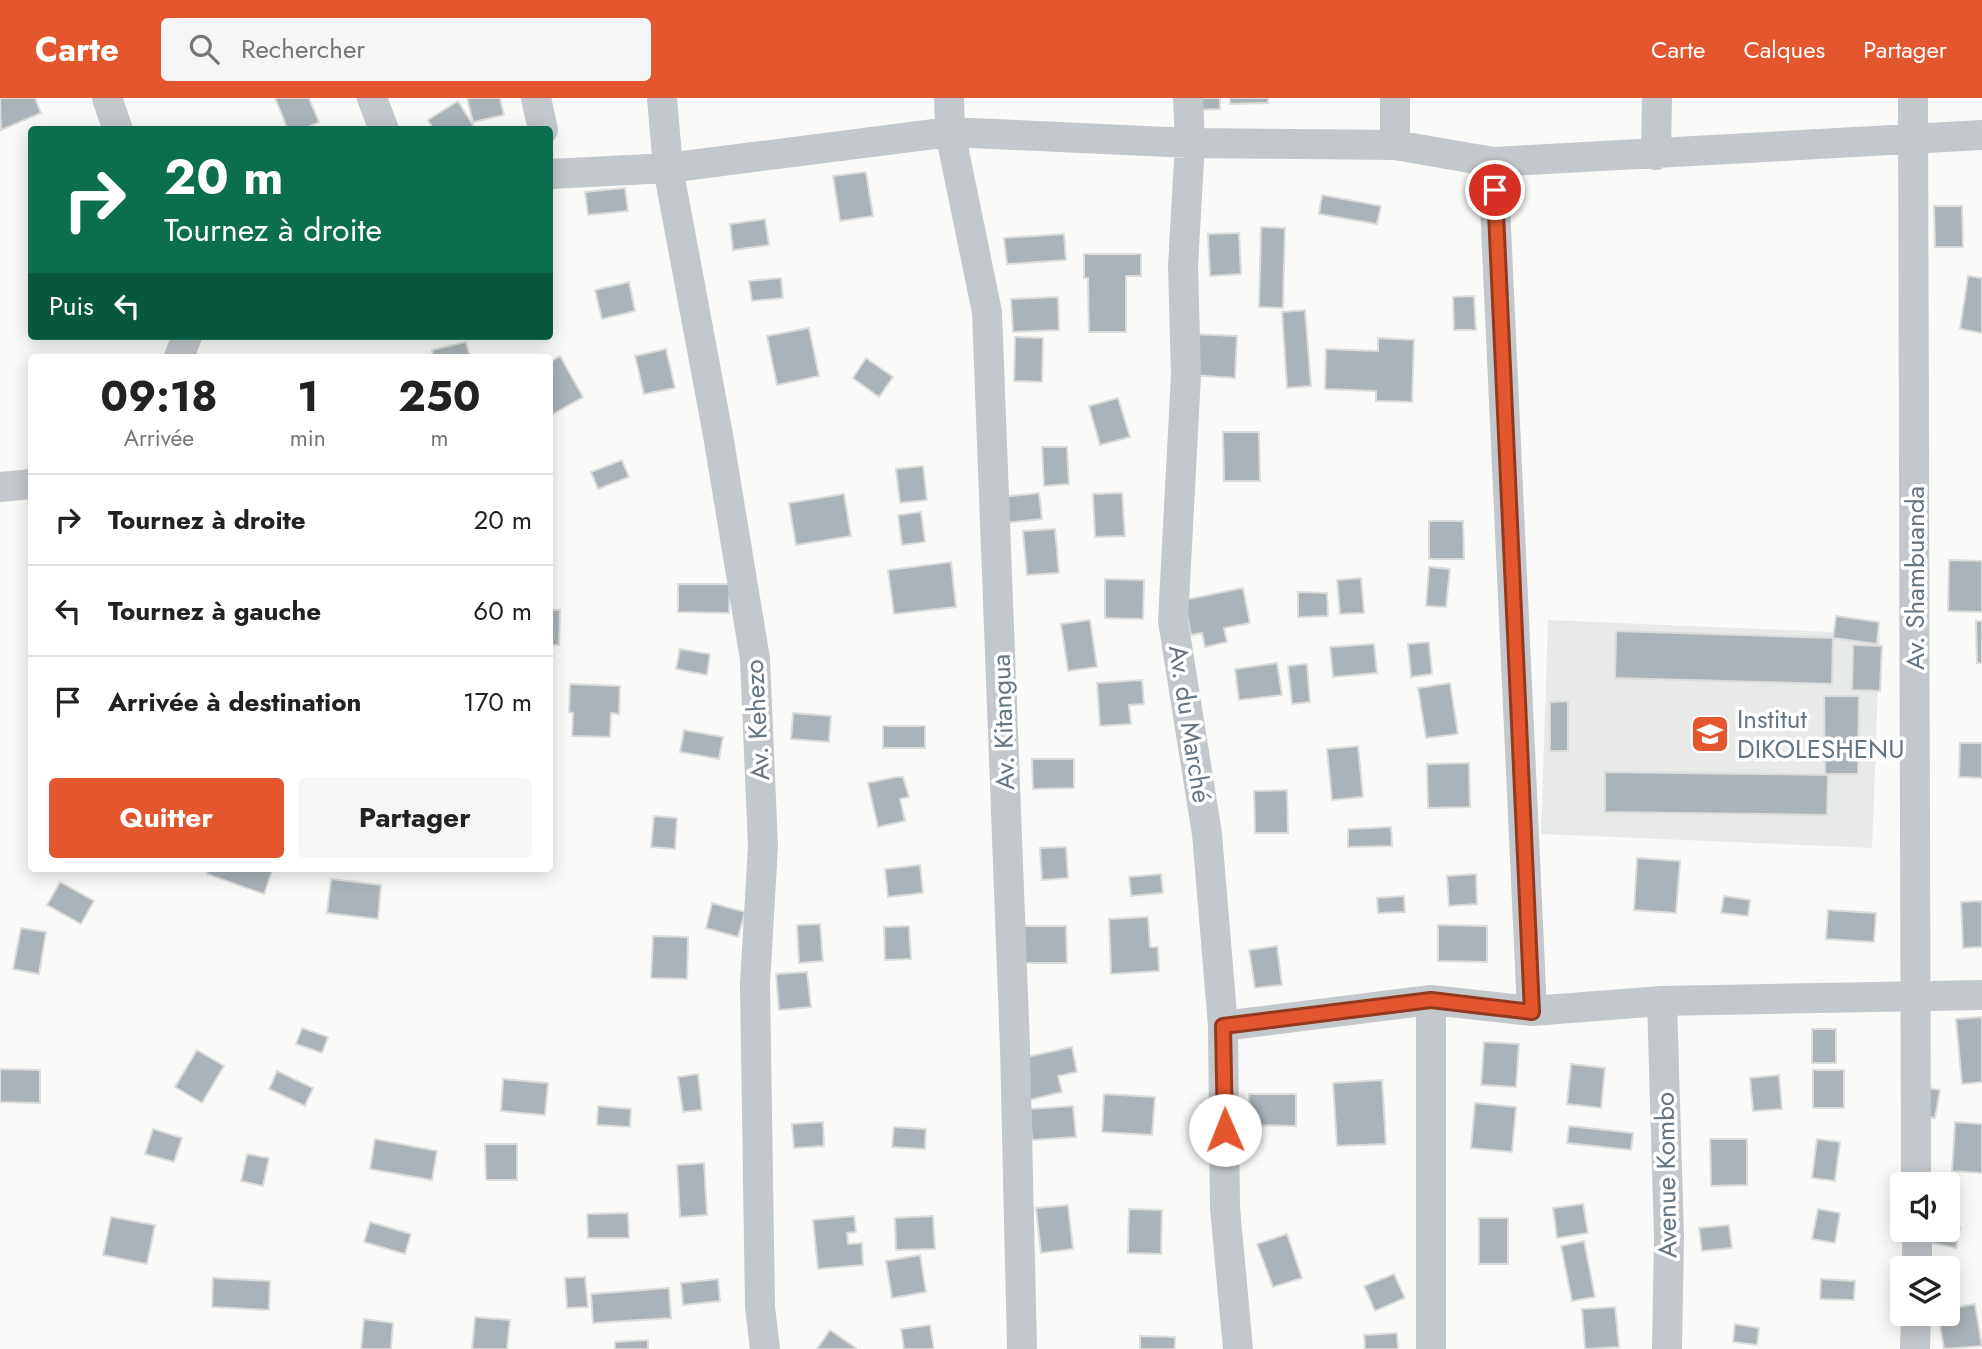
<!DOCTYPE html>
<html lang="fr">
<head>
<meta charset="utf-8">
<style>
  body { margin:0; font-family:Jost,sans-serif; background:#f6f6f6; color:#222; height:100vh; display:flex; flex-direction:column; font-size:26px; white-space:nowrap }
  * { box-sizing:border-box; margin:0 }
  p { font-size:23px; color:#767676 }
  .icon { flex:none; width:38px; height:38px; fill:none; stroke:currentColor; stroke-width:2; stroke-linecap:round; stroke-linejoin:round }
  .map { position:relative; flex:1; overflow:hidden }
  .sheet { position:absolute; left:28px; top:256px; width:525px; height:518px; display:flex; flex-direction:column; background:#fff; border-radius:7px; box-shadow:0 4px 18px #0003 }
  .sheet>* { flex:none }
  .banner { position:absolute; left:28px; top:28px; width:525px; height:214px; border-radius:7px; box-shadow:0 4px 18px #0003; background:#0b6e4f; color:#fff; overflow:hidden }
  .buttons { position:absolute; left:1890px; top:1074px; display:grid; gap:14px }
  .buttons a { display:grid; place-items:center; width:70px; height:70px; border-radius:7px; background:#fff; box-shadow:0 4px 18px #0003; font-size:35px }
  .pin { position:absolute; display:grid; place-items:center; width:60px; height:60px; color:#fff; margin:-30px; border:4px solid #fff; border-radius:50%; box-shadow:0 2px 7px #0007 }
  .me { position:absolute; width:77px; margin:-38px; rotate:359deg; stroke-linejoin:round; filter:drop-shadow(0 0 5px #0008) }
  .turn { display:flex; align-items:center; gap:24px; height:147px; padding:0 21px; font-size:32px }
  .turn .icon { width:91px; height:91px; stroke-width:2.5 }
  .turn b { display:block; font-size:49px; line-height:60px }
  .then { display:flex; align-items:center; height:66px; padding:0 21px; background:#0003; gap:14px; font-size:26px }
  .eta { display:flex; justify-content:space-evenly; align-items:center; height:119px; text-align:center }
  .eta b { font-size:42px; font-weight:700; line-height:49px }
  .primary-button { display:flex; gap:14px; margin-top:auto; padding:14px 21px }
  .primary-button a { flex:1; height:80px; border-radius:7px; background:#e4572e; color:#fff; font-size:28px; font-weight:700; line-height:80px; text-align:center }
  .primary-button a+a { background:#f6f6f6; color:#222 }
  ul { padding:0; list-style:none }
  li { display:flex; align-items:center; gap:21px; height:91px; padding:0 21px; border-top:2px solid #e0e0e0 }
  li div { flex:1 }
  li b { display:block; font-size:26px }
  li em { font-style:normal }
  header { display:flex; align-items:center; gap:42px; box-sizing:border-box; height:98px; padding:0 35px; background:#e4572e; color:#fff }
  header strong { font-size:33px }
  nav { display:flex; gap:38px; margin-inline-start:auto; font-size:24px }
  .search { width:490px; height:63px; background:#f6f6f6; display:flex; align-items:center; gap:18px; box-sizing:border-box; padding:0 24px; border-radius:7px; color:#767676; font-size:26px }
  .map>svg:first-child { display:block }
  .built { fill:#e8e9e9 }
  .building { fill:#aab3b9; stroke:#dcdcda; stroke-width:2 }
  .lines { fill:none; stroke-linecap:round; stroke-linejoin:round }
  .minor { stroke:#c3c8cc; stroke-width:30 }
  .route-casing { stroke:#94391e; stroke-width:18 }
  .route { stroke:#e4572e; stroke-width:12 }
  .labels { text-anchor:middle; stroke-width:7; stroke-linejoin:round; paint-order:stroke }
  .street-label { font-size:26px; fill:#657683; stroke:#fff }
  .poi-label { font-size:26px; fill:#657683; stroke:#fff; text-anchor:start }
</style>
</head>
<body>
<header>
<strong>Carte</strong>
<div class="search"><svg class="icon" aria-label="search" viewBox="0 0 24 24"><circle cx="10" cy="10" r="6"/><path d="M15 15l6 6"/></svg>Rechercher</div>
<nav><a>Carte</a><a>Calques</a><a>Partager</a></nav>
</header>
<div class="map">
<svg width="1982" height="1251" viewBox="0 0 1982 1251">
  <rect width="100%" height="100%" fill="#fafaf8"/>
  <path class="built" d="M1548,522L1880,536L1872,750L1541,736Z"/>
  <path class="building" d="M0,0H35L41,15L1,32Z
    M275,0H309L319,24L302,32H288Z
    M467,0H500L504,17L473,24Z
    M1191,0H1220V11L1191,12Z
    M1230,0H1268V5L1230,6Z
    M458,3L476,32H434L428,22Z
    M866,74L873,118L840,123L833,78Z
    M625,90L628,113L588,117L585,94Z
    M1322,97L1381,108L1377,126L1319,116Z
    M1934,108H1962L1963,149H1935Z
    M765,121L769,147L733,152L730,126Z
    M1261,129L1285,130L1283,210L1259,209Z
    M1239,135L1241,176L1210,178L1208,136Z
    M1064,136L1066,162L1007,166L1004,140Z
    M1084,156H1141V178H1126V234H1089L1088,180H1084Z
    M1968,178L1982,180V235L1960,231Z
    M781,180L783,200L752,203L749,183Z
    M629,184L635,213L602,221L595,192Z
    M1474,198L1476,232H1454L1453,199Z
    M1058,199L1059,232L1013,234L1011,201Z
    M1305,212L1311,288L1287,290L1282,214Z
    M809,230L819,278L777,287L767,238Z
    M1194,236L1237,238L1235,280L1192,277Z
    M1015,239L1043,240L1042,284L1014,283Z
    M1378,240L1414,242L1412,304L1376,303V293L1325,291L1326,251L1378,253Z
    M466,244L470,259H433L432,252Z
    M666,251L675,290L644,296L635,258Z
    M560,258L583,299L551,317L550,264Z
    M866,260L893,279L879,299L853,280Z
    M1118,300L1130,339L1100,347L1089,308Z
    M1223,334H1259L1260,383H1224Z
    M1042,349H1067L1069,386L1044,388Z
    M622,362L629,379L598,391L591,374Z
    M923,368L927,402L900,405L896,371Z
    M1039,395L1042,421L1005,425L1002,399Z
    M1122,395L1125,438L1095,439L1093,396Z
    M844,396L851,438L796,447L789,405Z
    M921,414L925,444L902,447L898,417Z
    M1429,423H1463L1464,461H1429Z
    M1055,431L1059,475L1027,477L1023,433Z
    M1949,462L1982,463V514L1948,513Z
    M951,464L956,509L894,516L888,472Z
    M1429,469L1450,471L1446,509L1426,508Z
    M1361,480L1364,515L1340,516L1337,482Z
    M1105,481L1144,482L1143,521L1105,520Z
    M678,486H730L729,515L678,514Z
    M1243,490L1250,525L1224,530L1227,544L1205,549L1202,535L1191,537L1184,502Z
    M1298,494L1327,495L1328,518L1298,519Z
    M550,512H560L559,547H550Z
    M1836,518L1879,524L1877,546L1833,540Z
    M1090,522L1097,569L1068,573L1061,526Z
    M1976,523H1982V565H1977Z
    M1616,533L1833,540L1832,586L1615,580Z
    M1429,544L1432,576L1411,579L1408,546Z
    M1374,546L1377,575L1333,579L1330,549Z
    M1853,547L1882,548L1880,593L1852,592Z
    M680,551L710,556L707,577L676,571Z
    M1277,565L1282,597L1239,602L1235,571Z
    M1307,566L1310,604L1292,606L1288,568Z
    M1142,582L1144,606L1129,607L1131,626L1100,628L1097,585Z
    M1450,585L1458,636L1426,640L1418,590Z
    M570,586L620,588L619,616L611,615L610,639L572,638L573,615L569,614Z
    M1824,598H1859L1858,676H1825Z
    M1568,603V653H1550V604Z
    M793,615L831,618L829,644L791,641Z
    M883,628H925V650H883Z
    M684,632L723,639L719,661L680,654Z
    M1960,645H1982V680L1959,679Z
    M1358,648L1363,699L1332,702L1327,651Z
    M1032,661H1074V690L1033,691Z
    M1469,665L1470,709L1428,710L1427,666Z
    M1605,674L1828,677L1827,717L1605,714Z
    M896,679H903L909,699L900,701L905,723L878,729L868,685Z
    M1287,692L1288,735H1255L1254,693Z
    M654,718L677,720L675,751L651,749Z
    M1391,729L1392,748L1348,749V731Z
    M1066,749L1068,780L1042,782L1040,750Z
    M1637,760L1680,763L1676,815L1634,812Z
    M920,767L923,795L888,799L885,771Z
    M209,770H273L264,796L207,776Z
    M1161,776L1163,795L1131,798L1129,779Z
    M1476,776L1477,806L1449,808L1447,778Z
    M331,781L381,787L378,821L327,815Z
    M60,784L94,803L81,826L47,807Z
    M1404,798L1405,814L1378,815L1377,800Z
    M1724,798L1750,802L1748,818L1721,815Z
    M1982,803V849L1963,850L1961,804Z
    M712,805L745,814L738,839L706,830Z
    M1828,812L1876,815L1874,844L1826,841Z
    M1148,819L1150,849H1158L1159,873L1111,876L1109,821Z
    M820,826L823,863L799,865L797,827Z
    M1438,827L1487,828V864L1438,863Z
    M909,828L911,861L885,862L884,829Z
    M1016,828H1066L1067,865H1016Z
    M21,830L46,834L39,876L13,871Z
    M653,838L688,839L687,881L651,880Z
    M1277,848L1282,887L1255,890L1249,852Z
    M807,874L811,909L779,912L776,876Z
    M1982,919V984L1962,986L1956,921Z
    M302,930L328,939L322,955L296,946Z
    M1812,931H1836V965H1812Z
    M1484,944L1519,946L1516,989L1481,987Z
    M1072,949L1077,974L1058,978L1062,994L1029,1002L1018,961Z
    M197,952L224,968L202,1005L175,989Z
    M1571,966L1605,970L1601,1010L1567,1006Z
    M0,971L40,972V1005L0,1004Z
    M1813,972H1844V1010H1813Z
    M277,973L313,990L305,1008L269,991Z
    M698,976L702,1012L683,1014L678,979Z
    M1779,977L1782,1011L1753,1013L1750,980Z
    M503,981L548,985L545,1017L501,1013Z
    M1382,982L1386,1046L1337,1048L1333,985Z
    M1924,989L1940,992L1935,1020L1919,1017Z
    M1104,996L1155,999L1152,1037L1102,1034Z
    M1249,996H1296V1028L1250,1027Z
    M1475,1005L1516,1009L1512,1054L1471,1050Z
    M598,1008L631,1011L630,1029L597,1027Z
    M1073,1008L1076,1039L1032,1042L1030,1011Z
    M823,1024L824,1048L794,1050L792,1026Z
    M1955,1024L1982,1026V1075L1952,1073Z
    M1569,1028L1633,1035L1631,1052L1567,1045Z
    M894,1029L926,1031L925,1051L892,1049Z
    M153,1031L182,1040L174,1064L145,1056Z
    M375,1041L437,1053L432,1082L370,1071Z
    M1710,1041H1747V1087L1711,1088Z
    M1817,1041L1840,1044L1835,1083L1812,1080Z
    M485,1046H517V1082H486Z
    M247,1056L269,1060L263,1088L241,1083Z
    M704,1065L707,1117L680,1119L677,1067Z
    M1583,1106L1588,1135L1557,1140L1553,1110Z
    M1068,1107L1073,1151L1041,1155L1036,1110Z
    M1129,1111L1162,1112L1161,1156L1128,1155Z
    M1818,1111L1840,1115L1835,1145L1812,1141Z
    M628,1115L629,1140H588L587,1116Z
    M854,1118L856,1134L847,1135L848,1146L862,1145L863,1167L818,1171L813,1122Z
    M933,1118L935,1151L896,1152L895,1120Z
    M111,1119L155,1127L147,1166L103,1157Z
    M1479,1120H1508V1166H1479Z
    M370,1124L411,1136L405,1156L364,1144Z
    M1729,1127L1732,1150L1702,1153L1699,1130Z
    M1948,1127L1960,1130L1956,1150L1927,1144L1929,1132H1948Z
    M1287,1136L1302,1180L1273,1189L1257,1146Z
    M1584,1143L1595,1199L1572,1203L1561,1148Z
    M920,1157L926,1194L892,1200L886,1163Z
    M1394,1176L1405,1200L1375,1213L1364,1188Z
    M585,1179L588,1209L567,1210L565,1180Z
    M213,1180L270,1183L269,1212L212,1209Z
    M718,1181L720,1203L683,1207L681,1185Z
    M1821,1181L1855,1183L1854,1202L1820,1201Z
    M669,1190L671,1220L593,1225L591,1196Z
    M1975,1206L1982,1248L1944,1251L1938,1216H1948V1211Z
    M1615,1209L1619,1249L1585,1251L1582,1211Z
    M475,1219L510,1222L507,1251H472Z
    M364,1221L393,1225L391,1251H361Z
    M1735,1226L1759,1230L1757,1247L1733,1244Z
    M930,1227L934,1251H904L901,1231Z
    M830,1232L856,1250L855,1251H817Z
    M1397,1235L1398,1251H1365L1364,1237Z
    M1140,1238L1175,1239V1251H1140Z
    M648,1242V1251H615V1244Z"/>
  <g class="lines">
    <path class="minor" d="M107,0L118,32
      M372,0L384,32
      M536,0L543,32
      M662,0L668,70L718,337L755,561L763,748L755,886L760,1209L765,1251
      M949,0L950,34L987,214L1015,950L1022,1251
      M1188,0L1190,45L1183,168L1186,277L1173,523L1207,736L1223,928L1225,1110L1238,1251
      M1913,0L1916,1087
      M1395,47V0
      M1656,57L1657,0
      M1493,64L1532,913
      M550,76L668,70L950,34L1190,45L1395,47L1493,64L1982,37
      M179,259L187,238
      M0,389L32,386
      M1431,902V1251
      M1662,903L1669,1139L1667,1251
      M1223,928L1431,902L1532,913L1662,903L1982,897
      M1917,1132V1171
      M1915,1251L1916,1216"/>
  </g>
  <g class="lines">
    <g class="route-casing">
      <path id="route" d="M1225,1032L1223,928L1431,902L1532,914L1495,92"/>
    </g>
    <use href="#route" class="route"/>
  </g>
  <defs>
    <g id="school-square" transform="scale(2.0125)"><rect x="-9" y="-9" width="18" height="18" rx="4" fill="#e4572e" stroke="#fff"/><path d="M0-5L7-2L0 1L-7-2ZM-4 1L0 2.5L4 1V4Q0 6-4 4Z" fill="#fff"/></g>
  </defs>
  <g fill-rule="evenodd">
    <use href="#school-square" x="1710" y="636"/>
  </g>
  <g class="labels">
    <g class="street-label">
      <text transform="translate(1915 480) rotate(-90)" y="9">Av. Shambuanda</text>
      <text transform="translate(757 622) rotate(-93)" y="9">Av. Kehezo</text>
      <text transform="translate(1003 624) rotate(-92)" y="9">Av. Kitangua</text>
      <text transform="translate(1190 626) rotate(81)" y="9">Av. du Marché</text>
      <text transform="translate(1666 1077) rotate(-91)" y="9">Avenue Kombo</text>
    </g>
    <g class="poi-label">
      <text x="1737" y="630">Institut<tspan x="1737" dy="30">DIKOLESHENU</tspan></text>
    </g>
  </g>
</svg>
<div class="buttons">
<a><svg class="icon" aria-label="sound" viewBox="0 0 24 24"><path d="M4 9h4l5-4v14l-5-4H4zM17 9q2 3 0 6"/></svg></a>
<a><svg class="icon" aria-label="layers" viewBox="0 0 24 24"><path d="M12 4l9 5-9 5-9-5zM3 14l9 5 9-5"/></svg></a>
</div>
<div class="pin" style="left:1495px;top:92px;background:#d93025"><svg class="icon" aria-label="arrive" viewBox="0 0 24 24"><path d="M6 21V4h12l-3 4 3 4H6"/></svg></div>
<svg class="me" style="left:1225px;top:1032px" viewBox="-20 -20 40 40"><circle r="19" fill="#fff"/><path d="M0-13L10 11 0 6-10 11z" fill="#e4572e"/></svg>
<div class="banner">
<div class="turn"><svg class="icon" aria-label="right" viewBox="0 0 24 24"><path d="M7 20v-9h11M14 6l5 5-5 5"/></svg><div><b>20 m</b>Tournez à droite</div></div>
<div class="then">Puis<svg class="icon" aria-label="left" viewBox="0 0 24 24"><path d="M17 20v-9H6M10 6l-5 5 5 5"/></svg></div>
</div>
<section class="sheet">
<div class="eta">
<div><b>09:18</b><p>Arrivée</p></div>
<div><b>1</b><p>min</p></div>
<div><b>250</b><p>m</p></div>
</div>
<ul>
<li><svg class="icon" aria-label="right" viewBox="0 0 24 24"><path d="M7 20v-9h11M14 6l5 5-5 5"/></svg><div><b>Tournez à droite</b></div><em>20 m</em></li>
<li><svg class="icon" aria-label="left" viewBox="0 0 24 24"><path d="M17 20v-9H6M10 6l-5 5 5 5"/></svg><div><b>Tournez à gauche</b></div><em>60 m</em></li>
<li><svg class="icon" aria-label="arrive" viewBox="0 0 24 24"><path d="M6 21V4h12l-3 4 3 4H6"/></svg><div><b>Arrivée à destination</b></div><em>170 m</em></li>
</ul>
<div class="primary-button"><a>Quitter</a><a>Partager</a></div>
</section>
</div>
</body>
</html>
